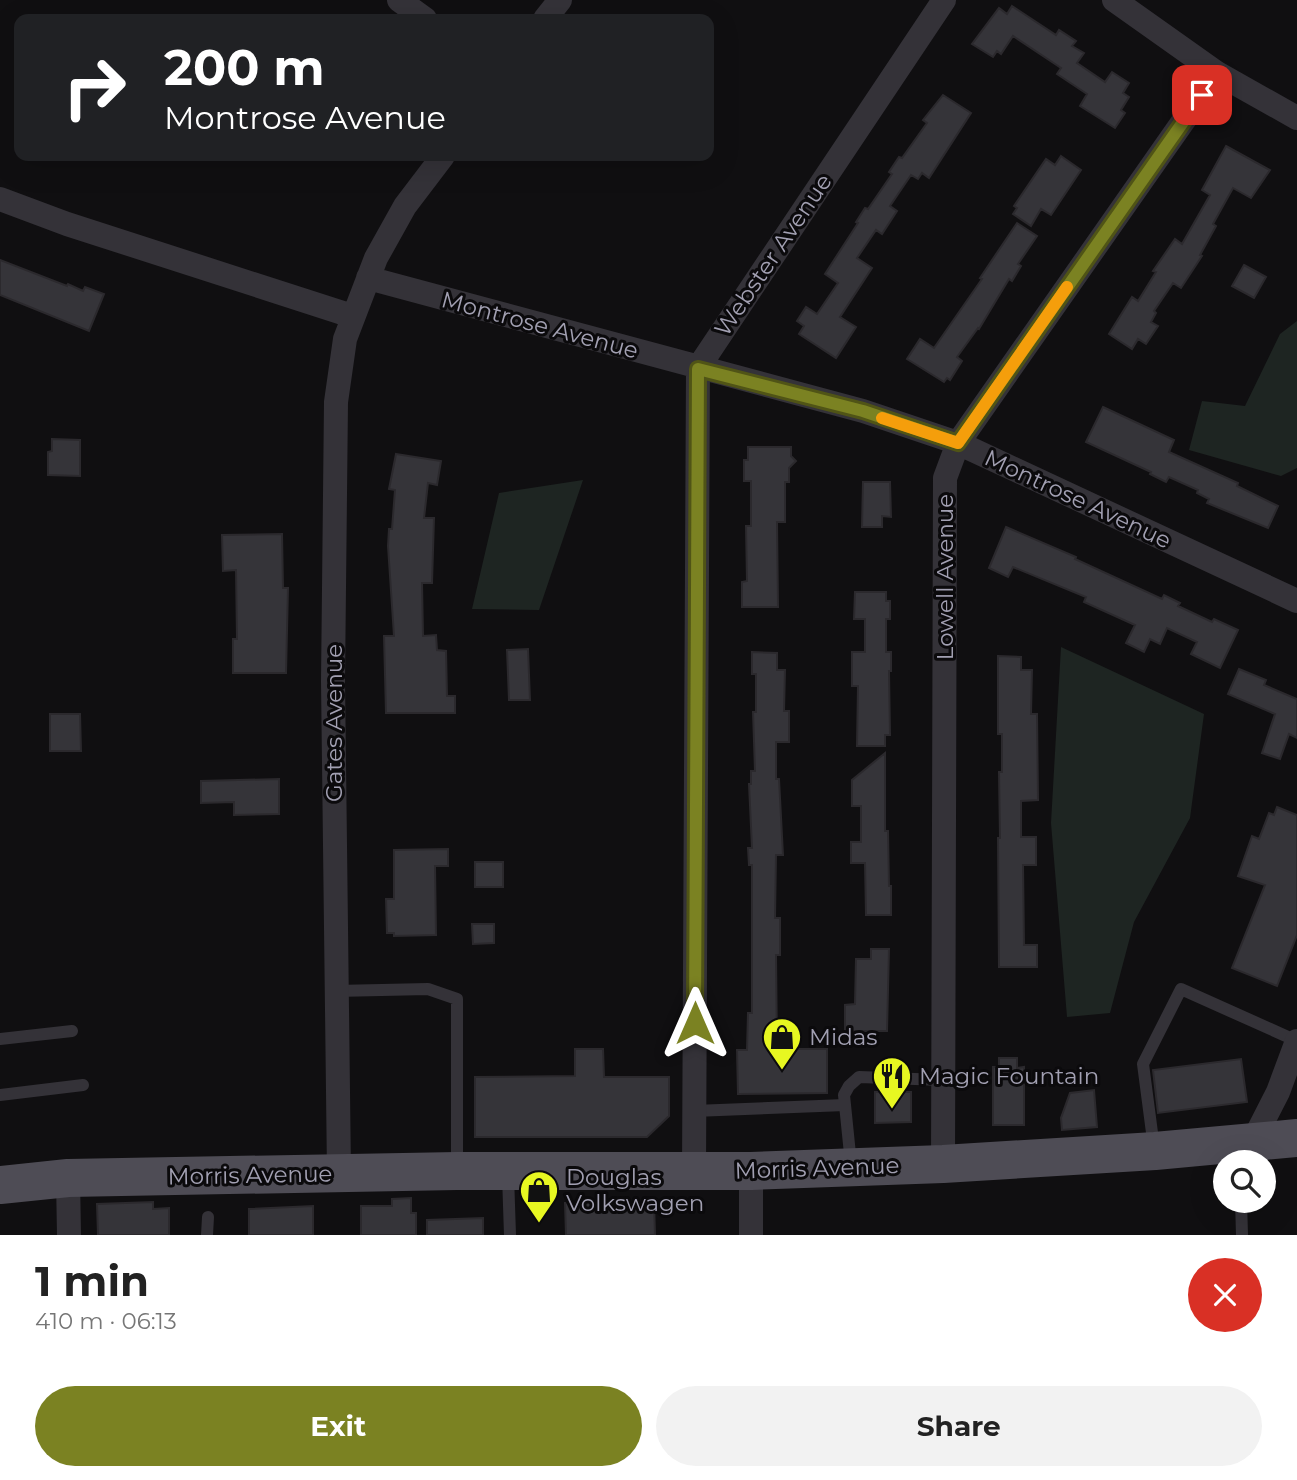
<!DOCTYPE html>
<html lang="en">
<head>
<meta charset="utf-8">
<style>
  body { margin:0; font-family:Montserrat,sans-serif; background:#f2f2f2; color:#222; height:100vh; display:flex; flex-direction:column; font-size:26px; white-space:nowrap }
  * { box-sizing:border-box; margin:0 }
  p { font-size:23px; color:#767676 }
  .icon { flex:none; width:38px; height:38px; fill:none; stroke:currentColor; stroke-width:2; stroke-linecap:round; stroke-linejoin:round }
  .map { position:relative; height:1235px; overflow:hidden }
  .drawer { display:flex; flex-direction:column; background:#fff; flex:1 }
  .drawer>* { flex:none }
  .banner { position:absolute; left:14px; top:14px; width:700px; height:147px; border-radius:14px; box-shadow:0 7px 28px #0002; background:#202124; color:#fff; overflow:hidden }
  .fabs { position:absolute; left:1213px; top:1150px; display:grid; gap:14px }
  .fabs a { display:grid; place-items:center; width:63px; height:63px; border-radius:50%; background:#fff; box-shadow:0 7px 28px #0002; font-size:35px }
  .pin { position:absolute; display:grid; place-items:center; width:60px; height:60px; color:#fff; margin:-30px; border-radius:14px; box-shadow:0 4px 10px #0006 }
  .me { position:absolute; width:77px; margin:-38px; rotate:0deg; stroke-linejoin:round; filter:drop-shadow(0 0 5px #0008) }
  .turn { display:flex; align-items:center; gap:24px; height:147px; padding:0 35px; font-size:32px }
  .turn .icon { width:91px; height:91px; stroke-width:2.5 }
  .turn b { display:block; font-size:49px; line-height:60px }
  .round { display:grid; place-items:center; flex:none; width:74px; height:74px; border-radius:37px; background:#f2f2f2 }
  .overview { display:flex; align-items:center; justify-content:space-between; height:119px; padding:0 35px }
  h1 { font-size:42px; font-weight:700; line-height:52px }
  .primary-button { display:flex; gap:14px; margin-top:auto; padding:14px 35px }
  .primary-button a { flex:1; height:80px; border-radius:42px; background:#7b8222; color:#fff; font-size:28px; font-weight:700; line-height:80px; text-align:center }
  .primary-button a+a { background:#f2f2f2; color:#222 }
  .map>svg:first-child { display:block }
  .green { fill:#1e2522 }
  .building { fill:#353439; stroke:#2b292d; stroke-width:2 }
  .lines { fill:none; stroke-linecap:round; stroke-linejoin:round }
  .service { stroke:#343238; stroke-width:12 }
  .minor { stroke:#343238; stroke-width:24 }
  .primary { stroke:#4e4c55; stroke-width:38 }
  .route-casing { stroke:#505416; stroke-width:18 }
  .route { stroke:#7b8222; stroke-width:12 }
  .slow { stroke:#f59e0b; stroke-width:12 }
  .labels { text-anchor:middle; stroke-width:6; stroke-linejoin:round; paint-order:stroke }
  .street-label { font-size:23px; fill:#a2a0b2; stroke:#0b0a0c }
  .poi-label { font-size:23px; fill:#a2a0b2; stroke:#0b0a0c; text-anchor:start }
</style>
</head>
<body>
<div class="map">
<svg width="1297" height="1235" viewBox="0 0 1297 1235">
  <rect width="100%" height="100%" fill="#100f11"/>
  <path class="green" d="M1297,321V468L1281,476L1189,450L1202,401L1245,406L1280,334Z
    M583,480L539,610L472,609L499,493Z
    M1061,647L1204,714L1190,818L1134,922L1110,1013L1067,1017L1051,823Z"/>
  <path class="building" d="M1012,6L1056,35L1059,30L1076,41L1072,46L1084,53L1077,63L1105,82L1112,72L1129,83L1123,93L1129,97L1121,110L1125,113L1115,128L1080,106L1087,94L1057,74L1061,68L1013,36L1001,54L997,51L993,57L972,44L999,8L1007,14Z
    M943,95L971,113L929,178L922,173L918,179L911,175L890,206L897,211L882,234L876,230L857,258L872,268L840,317L856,327L836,358L799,334L804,326L797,321L806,307L817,314L838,283L825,274L858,223L856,222L865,208L868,209L892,174L889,172L899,157L902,158L927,123L923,120Z
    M1226,146L1270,170L1251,198L1233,188L1213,224L1216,226L1200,255L1202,256L1181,288L1173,283L1154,311L1156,313L1151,322L1158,326L1146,344L1138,339L1132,349L1109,334L1132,297L1138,301L1156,272L1153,271L1175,239L1182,244L1210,195L1202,190Z
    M1061,156L1081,170L1051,215L1041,209L1031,226L1013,214L1017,208L1014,206L1046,159L1055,165Z
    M1017,223L1037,236L1018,264L1021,266L1012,281L1009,279L979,329L978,328L957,357L962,361L950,380L947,378L944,382L907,359L920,339L934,348L982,279L980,278Z
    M0,260L67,286L68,284L83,291L85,287L104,294L89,331L0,295Z
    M1244,265L1266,277L1254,298L1232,286Z
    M1103,407L1174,440L1169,452L1238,483L1237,486L1278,506L1268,528L1207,503L1209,499L1197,493L1198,490L1169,477L1166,482L1150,474L1151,472L1086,442Z
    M52,439L80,440V476L48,475V452L52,451Z
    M748,447H791V456L796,461L789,468V482H785V522H777L778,607H742V582L747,581L746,526H751V481H744V460H748Z
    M396,454L441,461L437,485L428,483L424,518H434L432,583H422L423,636L436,635L437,650L446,651L447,696H455V713H386L384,636H394L388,546L389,529H392L395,490L389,489Z
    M863,482H890L891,517L882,516V527H862Z
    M1006,527L1076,557L1075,559L1162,599L1164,595L1180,603L1178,606L1212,622L1214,619L1238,630L1220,668L1191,654L1197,642L1167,628L1160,644L1150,639L1144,652L1126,643L1135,625L1084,602L1086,597L1013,567L1008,577L989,568Z
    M282,534L283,588H288L286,673H233V639H237L236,570L223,571L222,535Z
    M855,592H886V601H890V619H886V652H891V671H889L890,735H885V746H857L858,686H852V652H865V619H854Z
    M528,649L530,700H509L507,650Z
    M752,652L777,653V670H785L784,711H789V742H776V779H779L783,855H776L775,918H780V955H776L777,1049H827V1093L738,1094L737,1050H747L748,1013H752V865H749L748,848H752L749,784H751V771H755L753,712H756V674H752Z
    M998,656L1021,657V670H1032L1031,714H1037L1038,800L1021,801V837H1036V865H1023L1024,945H1037V967H999L998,838H1000L999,772H1002V734H998Z
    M1239,669L1266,680L1264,685L1297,699V738L1289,734L1280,759L1262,753L1275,714L1228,694Z
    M50,714H80L81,751H50Z
    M885,753V831H888L889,886H891V915H866L865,863H851V842H861V806H852V780Z
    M279,779V814L234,815V802L201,803V781Z
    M1277,807L1297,815V935L1277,986L1232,968L1265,885L1238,876L1252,836L1259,839L1269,813L1274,815Z
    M448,849V866H435L436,935L394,936V933H387L386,899H394V850Z
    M475,862H503V887H475Z
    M472,924H494V943L473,944Z
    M871,949H889L887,1031H845V1005L855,1004L856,959H871Z
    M575,1049H603L604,1077H669V1116L647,1137H475V1077L575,1076Z
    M999,1058H1017V1068L1024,1067V1125H993V1067H999Z
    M1241,1059L1247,1102L1158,1113L1153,1070Z
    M1094,1090L1097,1127L1062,1130L1061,1118L1070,1093Z
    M875,1092H911V1122L875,1123Z
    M411,1198V1213H416V1235H361V1206H392V1199Z
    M654,1201L655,1235H566L565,1203Z
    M153,1202V1209L169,1208V1235H98L97,1204Z
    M313,1206V1235H249V1209Z
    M483,1218V1235H427V1220Z"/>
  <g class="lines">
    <path class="service" d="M335,991L428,989L457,999V1167
      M0,1039L72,1031
      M0,1095L83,1085
      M694,1111L845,1105
      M1154,1148L1143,1064L1181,989L1297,1041
      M851,1164L844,1095L849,1086L859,1077L943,1080
      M508,1175L510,1235
      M1241,1200L1242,1235
      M207,1235L208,1217"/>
    <path class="minor" d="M399,0L425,19
      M1114,0L1217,73L1297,118
      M545,19L560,0
      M0,199L67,224L352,316
      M368,278L863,411L958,443L1297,601
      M1252,1143L1278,1092L1297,1041
      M943,1164L945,478L958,443L1217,73
      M694,1170L698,368L944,0
      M751,1171V1235
      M339,1173L333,681L336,402L345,339L376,258L405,206L443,156
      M68,1178L69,1235"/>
    <path class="primary" d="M0,1185L68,1178L457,1171H751L943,1164L1155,1151L1297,1138"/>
  </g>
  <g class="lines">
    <g class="route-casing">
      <path id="route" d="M695,1023L698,369L863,411L958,443L1202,95"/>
    </g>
    <use href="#route" class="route"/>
    <path class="slow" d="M882,418L958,443L1067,287"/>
  </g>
  <defs>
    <g id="shop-pin" transform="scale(2.0125)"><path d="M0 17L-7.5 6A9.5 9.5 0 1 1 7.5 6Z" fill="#e7f721" stroke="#0b0a0c"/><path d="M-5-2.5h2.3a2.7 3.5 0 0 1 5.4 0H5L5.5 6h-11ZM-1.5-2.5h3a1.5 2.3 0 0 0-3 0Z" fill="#111"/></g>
    <g id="restaurant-pin" transform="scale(2.0125)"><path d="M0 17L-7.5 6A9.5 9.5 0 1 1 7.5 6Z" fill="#e7f721" stroke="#0b0a0c"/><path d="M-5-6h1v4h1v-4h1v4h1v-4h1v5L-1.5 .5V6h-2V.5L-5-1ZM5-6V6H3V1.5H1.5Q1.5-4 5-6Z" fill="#111"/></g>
  </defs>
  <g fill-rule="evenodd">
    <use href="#shop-pin" x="782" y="1037"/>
    <use href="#restaurant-pin" x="892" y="1076"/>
    <use href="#shop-pin" x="539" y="1190"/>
  </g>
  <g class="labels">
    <g class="street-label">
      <text transform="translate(773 255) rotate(-56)" y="8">Webster Avenue</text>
      <text transform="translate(540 325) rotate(15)" y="8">Montrose Avenue</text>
      <text transform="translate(1078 499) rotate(25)" y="8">Montrose Avenue</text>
      <text transform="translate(945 577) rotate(-90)" y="8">Lowell Avenue</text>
      <text transform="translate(334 723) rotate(-90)" y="8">Gates Avenue</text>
      <text transform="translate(817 1168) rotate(-2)" y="8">Morris Avenue</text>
      <text transform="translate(250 1175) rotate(-1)" y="8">Morris Avenue</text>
    </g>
    <g class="poi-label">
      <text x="809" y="1045">Midas</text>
      <text x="919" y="1084">Magic Fountain</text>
      <text x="566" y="1185">Douglas<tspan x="566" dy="26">Volkswagen</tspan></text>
    </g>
  </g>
</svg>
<div class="fabs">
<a><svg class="icon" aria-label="search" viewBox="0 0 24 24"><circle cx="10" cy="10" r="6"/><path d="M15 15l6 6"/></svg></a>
</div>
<div class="pin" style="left:1202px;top:95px;background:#d93025"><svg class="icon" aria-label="arrive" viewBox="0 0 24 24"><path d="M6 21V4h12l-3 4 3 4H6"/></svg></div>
<svg class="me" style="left:695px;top:1023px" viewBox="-20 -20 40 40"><path d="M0-17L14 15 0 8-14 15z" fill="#7b8222" stroke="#fff" stroke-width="4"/></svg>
<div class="banner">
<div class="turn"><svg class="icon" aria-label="right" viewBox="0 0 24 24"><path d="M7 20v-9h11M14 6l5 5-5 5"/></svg><div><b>200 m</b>Montrose Avenue</div></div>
</div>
</div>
<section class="drawer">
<div class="overview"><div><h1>1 min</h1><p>410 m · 06:13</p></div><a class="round" style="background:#d93025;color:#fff"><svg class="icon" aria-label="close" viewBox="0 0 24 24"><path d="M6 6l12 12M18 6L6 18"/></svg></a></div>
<div class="primary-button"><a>Exit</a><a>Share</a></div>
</section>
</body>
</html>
